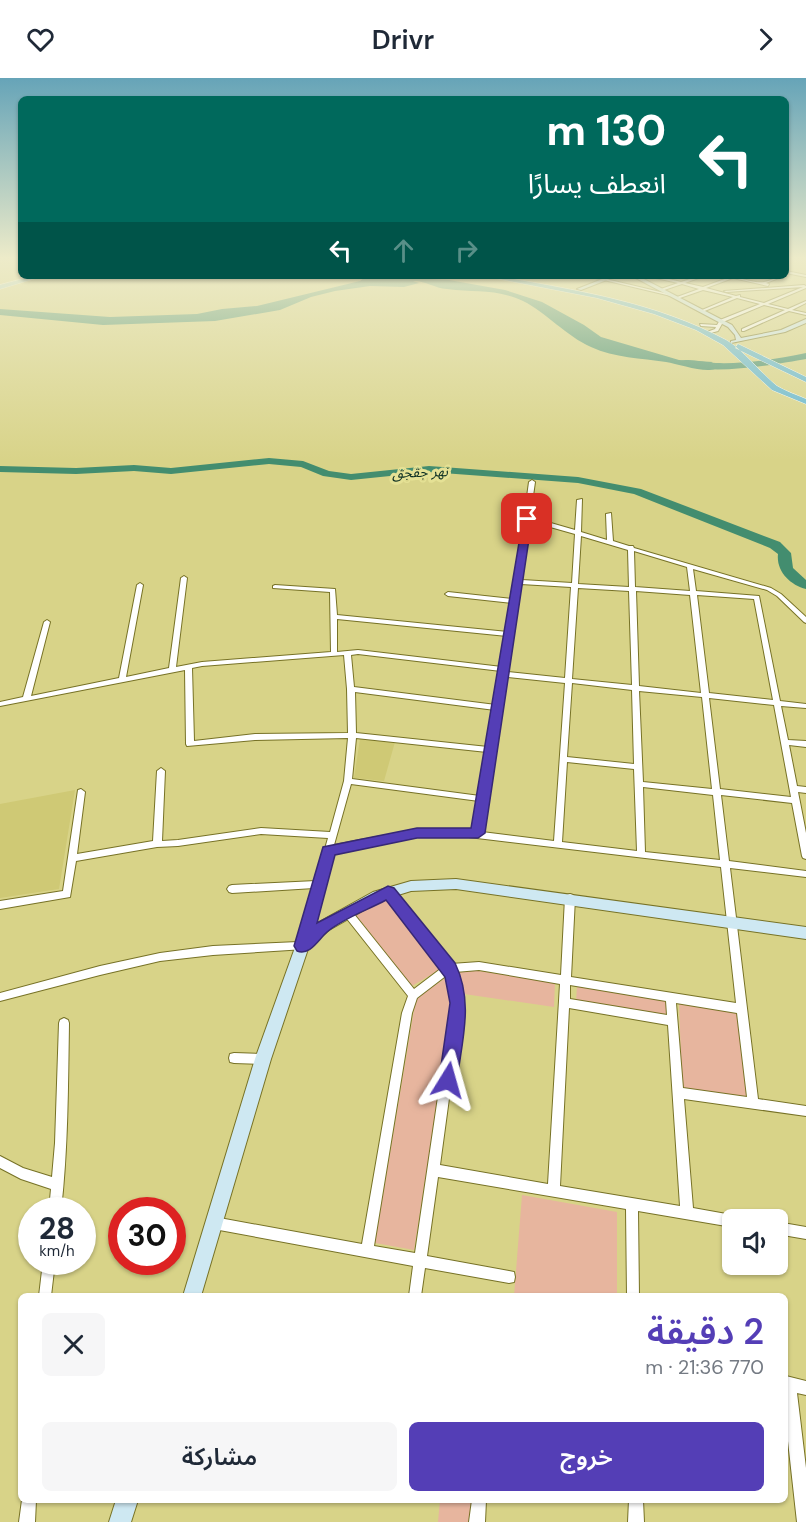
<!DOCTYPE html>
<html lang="ar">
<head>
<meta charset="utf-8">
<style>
  body { margin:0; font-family:"DM Sans","Noto Sans Arabic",sans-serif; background:#f6f6f7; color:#1f2937; direction:rtl; height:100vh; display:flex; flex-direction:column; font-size:22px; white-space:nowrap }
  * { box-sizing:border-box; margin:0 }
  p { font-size:20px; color:#747a83 }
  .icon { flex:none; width:33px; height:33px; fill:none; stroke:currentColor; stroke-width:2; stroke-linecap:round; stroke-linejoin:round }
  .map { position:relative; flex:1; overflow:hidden; direction:ltr }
  .sheet { position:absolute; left:18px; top:1215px; width:770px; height:210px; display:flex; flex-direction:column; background:#fff; border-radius:9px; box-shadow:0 2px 4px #0004; direction:rtl }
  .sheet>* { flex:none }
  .guide { position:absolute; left:18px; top:18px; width:771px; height:183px; border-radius:9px; box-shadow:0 2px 4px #0004; direction:rtl; background:#00695c; color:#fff; overflow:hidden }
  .fabs { position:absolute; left:722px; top:1131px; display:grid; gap:12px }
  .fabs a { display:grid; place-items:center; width:66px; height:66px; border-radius:9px; background:#fff; box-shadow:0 2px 4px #0004; font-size:30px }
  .speed { position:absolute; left:18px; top:1119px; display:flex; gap:12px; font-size:30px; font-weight:700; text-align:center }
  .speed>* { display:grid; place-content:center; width:78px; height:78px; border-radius:50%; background:#fff; box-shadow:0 2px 4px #0004; line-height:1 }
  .speed small { font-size:15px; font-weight:400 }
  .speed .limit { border:9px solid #d22; background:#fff; color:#111 }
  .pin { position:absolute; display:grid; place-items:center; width:51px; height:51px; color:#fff; margin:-26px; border-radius:12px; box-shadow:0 3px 9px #0006 }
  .me { position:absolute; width:66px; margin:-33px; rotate:8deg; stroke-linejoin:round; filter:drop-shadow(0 0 4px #0008) }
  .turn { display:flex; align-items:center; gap:21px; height:126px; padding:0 24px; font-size:27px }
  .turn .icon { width:78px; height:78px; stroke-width:2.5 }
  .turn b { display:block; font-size:42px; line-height:51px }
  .lanes { display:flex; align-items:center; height:57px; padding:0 24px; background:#0003; justify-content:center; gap:30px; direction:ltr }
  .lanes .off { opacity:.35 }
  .round { display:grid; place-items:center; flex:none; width:63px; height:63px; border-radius:9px; background:#f6f6f7 }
  .summary { display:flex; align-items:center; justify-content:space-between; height:102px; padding:0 24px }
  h1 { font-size:36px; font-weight:600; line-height:45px; color:#543eb6 }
  .primary-button { display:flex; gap:12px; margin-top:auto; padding:12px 24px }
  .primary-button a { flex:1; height:69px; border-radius:9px; background:#543eb6; color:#fff; font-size:24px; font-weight:600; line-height:69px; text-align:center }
  .primary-button a+a { background:#f6f6f7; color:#1f2937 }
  header { display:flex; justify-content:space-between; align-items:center; height:78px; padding:0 24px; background:#fff; font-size:27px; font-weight:600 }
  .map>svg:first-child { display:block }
  .built { fill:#cfc975 }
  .green { fill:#e7b59e }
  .water { fill:#438d6f }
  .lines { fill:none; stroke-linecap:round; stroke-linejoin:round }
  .river { fill:#438d6f; fill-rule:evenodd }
  .street-casing { stroke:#777226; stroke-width:2 }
  .secondary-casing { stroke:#777226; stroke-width:2 }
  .primary-casing { stroke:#fff; stroke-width:1 }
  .highway-casing { stroke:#fff; stroke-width:1 }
  .street { fill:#fff; fill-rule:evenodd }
  .secondary { fill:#cee8f2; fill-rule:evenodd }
  .primary { fill:#9dd2e6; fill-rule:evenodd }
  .highway { fill:#5bb4d5; fill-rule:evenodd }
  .route { fill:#543eb6; stroke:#372876; stroke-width:1.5 }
  .labels { text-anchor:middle; stroke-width:6; stroke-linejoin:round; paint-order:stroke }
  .far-water-label { font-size:14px; font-style:italic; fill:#0f3124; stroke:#e5e195 }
</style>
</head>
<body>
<header><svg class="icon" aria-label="forward" viewBox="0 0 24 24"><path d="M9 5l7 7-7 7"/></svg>Drivr<svg class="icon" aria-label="heart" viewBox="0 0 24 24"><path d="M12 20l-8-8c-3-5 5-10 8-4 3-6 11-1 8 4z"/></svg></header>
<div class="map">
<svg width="806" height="1444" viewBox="0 0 806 1444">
  <rect width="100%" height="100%" fill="#d8d388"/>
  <path class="built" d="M360,661L395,664L384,703L354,700Z
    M75,712L59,811L0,820V726Z"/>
  <path class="green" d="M387,820L444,889L412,908L356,837Z
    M464,891L555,904L554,929L464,916L456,892Z
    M447,899L454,919L453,927L414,1172L375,1165L416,920Z
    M577,908L668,922L669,938L576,924Z
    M679,924L740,934L749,1021L682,1010Z
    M522,1117L617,1134V1218H514Z
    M440,1422H473L471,1444H438Z"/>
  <path class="water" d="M367,198L449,202L505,212L542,224L584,247L601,259L679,282L713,284L706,288L715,291C704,295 678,286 666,284C641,280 615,280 591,269C566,258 547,235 523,223C494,210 475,215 447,211C434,210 424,202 413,203L419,205L404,209L370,208L335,213L311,219L280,232L215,243L103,247L0,237V231L110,239L197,236L222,231L257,228L360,203Z"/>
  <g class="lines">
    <path class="river" d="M806,275V281C777,286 703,300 679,284C687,279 705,285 716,285C746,286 776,281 806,275Z
      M269,380L303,383L329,393L351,396L429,388L578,399L641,411L780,464L791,475L793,490L806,502V511C790,507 776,493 778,476L770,470L634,416L578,405L429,394L351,402L323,398L301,389L269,386L171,396L134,393L76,396L0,394V388L76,390L134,387L171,390Z"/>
    <g class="street-casing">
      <path id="street" d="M786,180H788L786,182Z
        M786,193L806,197V199L786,195Z
        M587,198H593L673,217L671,218Z
        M657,198L681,204L699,198H704L685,205L703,209L730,199L727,198C739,198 752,206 764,204C771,203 776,198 784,198L766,205L769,206L768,208L733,200L706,210L736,218L740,217V219L764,225L803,209L726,214L724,213L804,207L806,208V210L768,226L788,231L806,223V225L792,232L806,235V237L789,233L744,253H742V251L785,232L764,227L723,244L718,253L707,256V254L715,251L716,249L701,248L700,246L717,247L720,242L760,226L737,220L702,234V232L733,219L703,212L677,221V219L699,211L682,206L661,213V211L678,205L656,200Z
        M532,402L535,404L530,439L575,452L577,422L582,421L581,454L607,462L606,436L611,435L613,463L629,468H633L634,470L771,510L781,516L806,539V545L804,544L777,518L767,512L693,491L696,513L759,518L780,623L806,626V630L781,628L788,662L806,663V669L789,667L797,708L806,709V715L798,714L806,755V781L803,780L802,778L792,725L721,717L729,783L806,793V799L730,790L758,1021L806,1028V1038L684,1021L693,1130L732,1137L736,1139L737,1142H732V1149L638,1133L639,1218H627L626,1131L438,1099L427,1178L509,1193L514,1194L515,1199L514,1204L509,1205L425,1190L421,1218H409L413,1188L214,1151L210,1149L208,1145L210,1141L214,1139L362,1166L402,935L408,918L344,837L342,834L344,831L347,830L350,831L414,911L443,889L385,817L383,814L385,811L388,810L391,811L451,886L479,884L561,897L565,820L567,817L570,816L573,817L575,820L571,899L736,925L721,789L452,757L401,760L332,774L305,871L213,877L160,883L100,897L0,923V915L100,888L160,875L213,868L298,864L314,810L232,815L229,814L227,811L229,808L232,807L316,803L328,760L261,756L178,768L157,769L76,783L70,819L0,831V823L63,813L78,712L81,711L85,714L77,776L153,763L157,693L161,690L165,693L162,763L178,762L261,750L330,754L344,703L348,660L255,662L187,668L186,666L185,592L0,628V624L23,619L44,544L47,542L50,544L31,618L119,600L137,507L140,505L143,507L126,599L169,590L181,500L184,498L187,500L176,589L202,584L331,574L330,514L273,510V508L275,507L335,511L337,537L508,554L512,525L448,518L445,516L448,514L513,521L529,404ZM529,443L575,456L572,505L522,502ZM581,458L628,472L629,509L578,506ZM634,473L687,489L690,513L635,509ZM521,506L571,509L565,600L508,594ZM578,510L629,513L632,607L572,601ZM636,513L690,517L701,615L639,608ZM697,517L754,521L773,622L709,615ZM337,541L507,558L502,589L358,572L337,574ZM358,576L501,593L496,627L354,609L351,577ZM344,577L347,611L348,655L255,656L194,663L192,590L202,588ZM507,599L565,605L554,763L482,754ZM572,605L632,612L634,686L567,679ZM639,613L702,619L712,711L643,704ZM355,614L495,632L488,669L356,655ZM709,620L774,627L791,719L720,711ZM356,660L487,674L480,718L352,701ZM567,684L634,691L637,773L562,764ZM351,706L479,723L474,753C425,748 382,758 334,767ZM643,709L713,717L720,782L645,774ZM479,892L560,906L548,1106L440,1087L463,917L455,894ZM447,897L453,917L415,1175L374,1168L412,935L417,920ZM570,907L666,923L667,937L570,921ZM676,925L737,935L747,1019L683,1010ZM569,930L668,947L680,1128L560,1108Z
        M64,940L68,942L69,945C68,1008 68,1071 61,1132H49L51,1111L21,1101L0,1090V1078L23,1090L52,1099L55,1065L59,945L60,942Z
        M234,975L263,976L267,977L268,981L267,985L263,986L234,985L230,984L229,980L230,976Z
        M777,1144L806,1149V1161L777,1156Z
        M43,1184H55L51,1218H39Z
        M786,1298L806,1303V1317L797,1315L806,1390V1444H797L784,1327V1299Z
        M22,1422H36L35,1444H19Z
        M472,1422H486L485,1444H469Z
        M629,1422H643L644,1444H628Z"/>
    </g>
    <g class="secondary-casing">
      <path id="secondary" d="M610,198H617L581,212L577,211Z
        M632,198H638L732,247L741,260L781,252L806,241V245L785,254L731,265V263L736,262L735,257L728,249Z
        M456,801L806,849V861L456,811L411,813L382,822L329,852L308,871L271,981L201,1218H183L255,981L297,864L319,844L373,814L411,803Z
        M116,1422H138L131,1444H109Z"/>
    </g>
    <g class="primary-casing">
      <path id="primary" d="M34,198H43L0,211V207Z"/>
    </g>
    <g class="highway-casing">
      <path id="highway" d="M484,198H497C575,212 655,224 726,262C745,273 759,294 777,308C785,313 797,317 806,321V326L772,312L723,267L696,252L654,236L597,220Z
        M738,266L806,299V304L735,270Z"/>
    </g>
    <use href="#street" class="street"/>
    <use href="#secondary" class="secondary"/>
    <use href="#primary" class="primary"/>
    <use href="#highway" class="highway"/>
  </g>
  <linearGradient id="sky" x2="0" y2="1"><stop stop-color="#66a4b8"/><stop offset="0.47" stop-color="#edebc9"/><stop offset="1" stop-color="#edebc9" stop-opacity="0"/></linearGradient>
  <rect width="806" height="383" fill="url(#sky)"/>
  <path class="route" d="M527,438L532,441L485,755L478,760H417L335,777L317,845L388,808L394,810L455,885C474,924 462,962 457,1002L454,1009L448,1011L441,1009L439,1002L450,925L445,899L386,822C368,832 343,840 327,854C318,862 310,878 297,873L294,868L323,769L417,750H471L523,441Z"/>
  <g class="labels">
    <g class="far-water-label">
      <text transform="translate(420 394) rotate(-2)" y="5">نهر جقجق</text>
    </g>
  </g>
</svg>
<div class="fabs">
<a><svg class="icon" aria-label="sound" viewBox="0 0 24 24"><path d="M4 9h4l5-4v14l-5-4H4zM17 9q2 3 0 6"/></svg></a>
</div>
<div class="speed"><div>28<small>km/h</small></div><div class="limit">30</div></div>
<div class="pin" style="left:527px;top:441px;background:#d93025"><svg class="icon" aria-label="arrive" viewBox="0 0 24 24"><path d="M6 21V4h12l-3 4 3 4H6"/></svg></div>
<svg class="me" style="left:448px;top:1002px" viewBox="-20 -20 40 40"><path d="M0-17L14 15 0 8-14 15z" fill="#543eb6" stroke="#fff" stroke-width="4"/></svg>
<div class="guide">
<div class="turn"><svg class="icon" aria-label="left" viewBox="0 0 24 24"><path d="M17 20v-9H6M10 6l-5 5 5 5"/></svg><div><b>130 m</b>انعطف يسارًا</div></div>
<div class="lanes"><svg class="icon" aria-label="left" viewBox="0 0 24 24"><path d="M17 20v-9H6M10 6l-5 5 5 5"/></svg><svg class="icon off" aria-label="ahead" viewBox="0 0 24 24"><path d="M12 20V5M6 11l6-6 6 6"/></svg><svg class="icon off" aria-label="right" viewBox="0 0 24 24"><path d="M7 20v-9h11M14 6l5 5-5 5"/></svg></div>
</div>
<section class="sheet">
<div class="summary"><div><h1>2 دقيقة</h1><p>770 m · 21:36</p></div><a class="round"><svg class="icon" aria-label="close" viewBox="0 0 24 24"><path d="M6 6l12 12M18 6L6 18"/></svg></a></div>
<div class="primary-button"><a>خروج</a><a>مشاركة</a></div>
</section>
</div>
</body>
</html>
